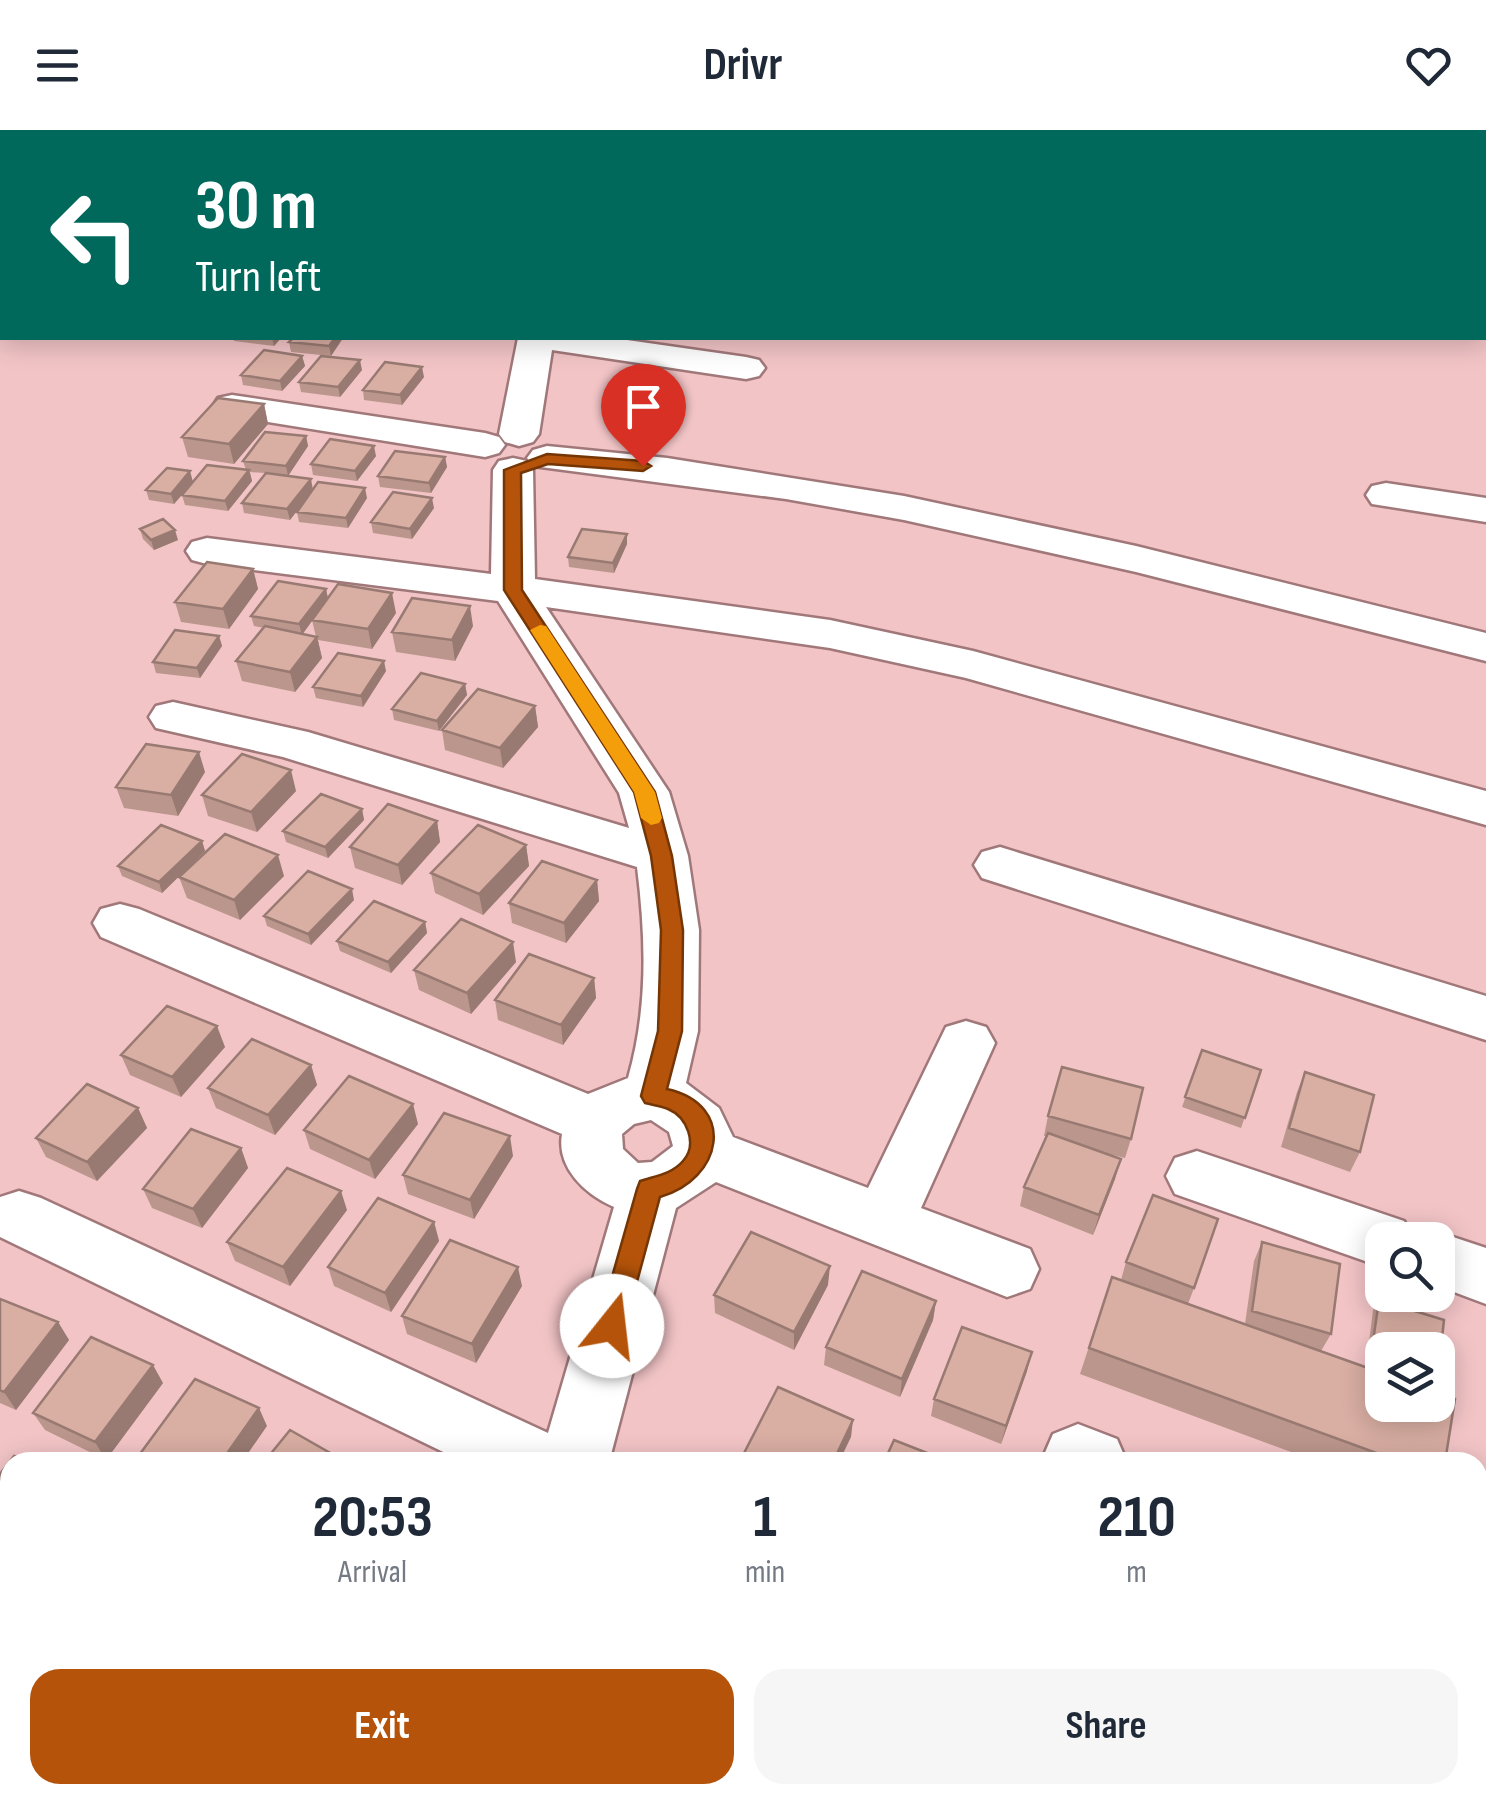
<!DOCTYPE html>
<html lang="en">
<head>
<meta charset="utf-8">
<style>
  body { margin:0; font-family:"Sofia Sans Condensed",sans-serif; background:#f6f6f7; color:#1f2937; height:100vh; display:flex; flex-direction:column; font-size:38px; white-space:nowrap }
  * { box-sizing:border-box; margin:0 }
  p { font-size:32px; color:#747a83 }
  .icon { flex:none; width:55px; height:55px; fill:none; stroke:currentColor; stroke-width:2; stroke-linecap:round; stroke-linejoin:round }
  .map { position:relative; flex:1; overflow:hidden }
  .side { position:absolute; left:0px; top:1322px; width:1488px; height:352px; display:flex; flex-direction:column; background:#fff; border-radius:30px 30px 0 0; box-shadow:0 5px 25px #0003 }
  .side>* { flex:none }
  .banner { position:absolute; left:0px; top:0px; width:1488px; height:210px; box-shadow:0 5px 25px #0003; background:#00695c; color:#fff; overflow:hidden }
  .buttons { position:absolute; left:1365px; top:1092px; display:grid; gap:20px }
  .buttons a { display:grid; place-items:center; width:90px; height:90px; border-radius:20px; background:#fff; box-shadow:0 5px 25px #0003; font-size:50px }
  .pin { position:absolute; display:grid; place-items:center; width:85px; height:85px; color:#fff; margin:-102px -42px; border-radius:50% 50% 50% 0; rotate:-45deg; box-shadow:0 0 10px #0007 }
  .pin .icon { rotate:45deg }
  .me { position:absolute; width:110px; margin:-55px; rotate:16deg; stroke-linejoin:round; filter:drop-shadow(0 0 8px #0008) }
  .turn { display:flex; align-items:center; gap:35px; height:210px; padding:0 30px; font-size:45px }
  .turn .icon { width:130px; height:130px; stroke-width:2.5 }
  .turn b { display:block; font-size:70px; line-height:85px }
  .eta { display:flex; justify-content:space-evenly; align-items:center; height:170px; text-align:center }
  .eta b { font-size:60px; font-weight:700; line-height:70px }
  .primary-button { display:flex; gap:20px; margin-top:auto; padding:20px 30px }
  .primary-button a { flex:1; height:115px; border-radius:30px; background:#b45309; color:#fff; font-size:40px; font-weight:700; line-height:115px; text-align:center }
  .primary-button a+a { background:#f6f6f7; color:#1f2937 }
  header { display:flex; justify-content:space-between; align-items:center; height:130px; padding:0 30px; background:#fff; font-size:45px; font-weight:700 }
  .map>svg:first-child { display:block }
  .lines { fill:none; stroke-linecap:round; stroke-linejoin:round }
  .minor-casing { stroke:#a1787a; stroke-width:5 }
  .minor { fill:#fff; fill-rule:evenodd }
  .wall { fill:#bb968c; fill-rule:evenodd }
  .shaded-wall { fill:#987a72 }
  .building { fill:#d9aea3; stroke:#987a72; stroke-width:2.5 }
  .route { fill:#b45309; stroke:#753606; stroke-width:2.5 }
  .slow { fill:#f59e0b }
</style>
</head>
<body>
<header><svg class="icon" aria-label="menu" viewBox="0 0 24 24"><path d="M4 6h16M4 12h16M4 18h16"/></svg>Drivr<svg class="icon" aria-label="heart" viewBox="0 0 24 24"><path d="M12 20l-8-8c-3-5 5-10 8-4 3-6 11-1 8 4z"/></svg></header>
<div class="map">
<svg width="1486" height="1674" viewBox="0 0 1486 1674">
  <rect width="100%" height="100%" fill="#f2c4c6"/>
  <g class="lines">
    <g class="minor-casing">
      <path id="minor" d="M518,208H613L746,227L759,230L765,238L759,246L746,249L552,220L539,304L533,312L519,316L505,312L499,304Z
        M232,265L485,303L499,307L505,315L499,323L485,327L218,284L213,276L218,268Z
        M547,316L667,328L904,366L1136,416L1486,503V531L1136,442L904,390L786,369L533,336L527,328L533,320Z
        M513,328L527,331L533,340L535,449L830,490L973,521L1486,661V695L966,548L830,518L546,477L669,662L688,726L699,800L698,901L686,953L719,978L733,1007L868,1058L946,897L966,891L986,897L995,913L921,1078L1030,1119L1039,1139L1030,1159L1007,1167L716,1052L676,1078L609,1332H464L0,1107V1067L19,1061L41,1068L548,1303L614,1077C586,1065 556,1038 562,1004L101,807L93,793L101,779L120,774L139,779L588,964L628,948C648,878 646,809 637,737L283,627L156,598L149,587L156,576L173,572L308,602L629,698L619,663L498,471L207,434L192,430L186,421L192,412L207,408L491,444L493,340L499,331ZM651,990L669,1002L673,1016L652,1032L638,1033L623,1019L622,1004L634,994Z
        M1386,353L1486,368V392L1372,374L1366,365L1372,356Z
        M1000,717L1486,866V910L982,748L974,735L982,722Z
        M1197,1021L1404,1091L1414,1110H1382V1137L1175,1064L1166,1046L1175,1028Z
        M1438,1102L1486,1118V1174L1438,1156V1110H1415Z
        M1078,1294L1117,1309L1127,1332H1046L1043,1327L1053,1304Z
        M1486,1472V1600L1478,1603V1476Z
        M0,1528L10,1532V1609L0,1605Z
        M1478,1632L1486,1635V1674H1421L1422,1665H1478Z
        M129,1665H220L224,1674H133Z
        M393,1665H473L469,1674H389Z"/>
    </g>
    <use href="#minor" class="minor"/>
  </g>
  <path class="wall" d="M234,208H281L274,216L234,211Z
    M293,208H343L331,226L291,222L289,212Z
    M302,226L305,236L282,261L243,255L241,245Z
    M362,240L340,267L301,262L299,252Z
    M424,247L402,275L364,270L363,260Z
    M264,274L268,294L234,334L188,327L182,307Z
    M306,306L308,316L288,346L313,359L367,368L348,398L299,392L297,382L308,366L290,390L244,383L242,373L265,343L250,342L252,351L228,381L185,375L182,365L191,354L174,374L149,370L146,360L246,340L243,331Z
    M376,326L357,351L313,345L311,334Z
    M445,327L447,337L431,363L380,357L378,346Z
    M434,378L412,409L373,403L371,392Z
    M140,399L178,410L154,420L143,409Z
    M627,414L614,443L569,437L568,427Z
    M253,439L258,459L229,499L181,492L175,472Z
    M326,459L328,468L396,483L372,519L318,510L322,528L295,562L242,551L236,531L264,498L254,496L251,486ZM312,490L316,507L302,504Z
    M473,496L455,531L396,522L392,502Z
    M219,506L222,516L200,548L156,543L153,532Z
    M386,541L363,577L316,568L313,557Z
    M465,554L467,565L439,601L394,590L392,579Z
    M535,576L538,597L503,638L445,620L442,600Z
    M205,642L178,686L124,678L116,657Z
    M296,661L257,702L208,686L202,665Z
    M362,679L364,690L328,728L286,712L283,701Z
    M437,691L440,712L402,755L355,738L350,717Z
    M202,711L205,721L162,763L122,746L118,736Z
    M526,715L529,736L483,785L435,763L431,743Z
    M284,746L240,790L187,768L179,747Z
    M597,750L599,771L566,813L512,793L509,773Z
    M354,770L311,815L267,796L264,786Z
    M425,792L427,803L391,843L340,821L337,811Z
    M516,832L471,884L419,860L414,840Z
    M594,848L596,868L563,915L498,890L495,870Z
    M225,917L181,967L130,945L121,925Z
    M1202,920L1261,940L1241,998L1182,977Z
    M311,935L317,955L275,1005L216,978L208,958Z
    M1305,942L1360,1022L1350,1042L1281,1017L1297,962Z
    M138,978L147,998L97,1051L46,1027L36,1008Z
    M1048,986L1131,1009L1125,1028L1094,1020L1115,1049L1093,1105L1020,1076L1024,1057L1046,1006H1044Z
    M418,994L375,1049L310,1019L304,1000Z
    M241,1018L248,1038L202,1098L152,1078L143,1059Z
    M513,1026L474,1089L408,1064L403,1045Z
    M347,1080L290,1156L235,1131L227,1112Z
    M434,1092L439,1111L391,1182L334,1156L328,1137Z
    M1262,1112L1331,1204L1321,1221L1366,1237L1373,1180L1379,1170L1382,1220V1275L1445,1332H1318L1080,1244L1112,1147L1121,1150L1126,1132L1194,1158L1188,1174L1245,1194L1254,1131Z
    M828,1155L794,1220L715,1183L714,1165Z
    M522,1156L476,1233L407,1204L402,1186Z
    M0,1169L58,1192L69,1210L16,1280L0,1273Z
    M936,1171L933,1190L900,1267L824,1235L826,1217Z
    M1027,1241L1001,1314L931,1286L934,1269Z
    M163,1253L106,1330L45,1300L33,1283Z
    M10,1332V1452L0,1447V1344Z
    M728,1665H753L749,1674Z
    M1140,1665H1378L1377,1674H1161Z
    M784,1667L891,1674H784Z"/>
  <path class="shaded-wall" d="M272,208H281L274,216Z
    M335,208H343L331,226L329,216Z
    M302,226L305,236L282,261L280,251Z
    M360,230L362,240L340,267L338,257Z
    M422,237L424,247L402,275L400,265Z
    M264,274L268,294L234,334L229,314Z
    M306,306L308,316L288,346L286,336Z
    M374,316L376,326L357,351L355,341Z
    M445,327L447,337L431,363L429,353Z
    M249,340L252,351L228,381L225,371Z
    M190,341L193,352L174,374L171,364Z
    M311,349L313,360L290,390L287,379Z
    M365,358L367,368L348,398L346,388Z
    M432,368L434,378L412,409L410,399Z
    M175,400L178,410L154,420L151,410Z
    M627,404V414L614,443L613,433Z
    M253,439L258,459L229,499L223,479Z
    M326,459L328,469L302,505L299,494Z
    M392,463L396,483L372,519L368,499Z
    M470,476L473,496L455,531L452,510Z
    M219,506L222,516L200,548L197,538Z
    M317,507L322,528L295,562L290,542Z
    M384,531L386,541L363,577L361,566Z
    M465,554L467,565L439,601L437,591Z
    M535,576L538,597L503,638L500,618Z
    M199,622L205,642L178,686L171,665Z
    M291,640L296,661L257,702L251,682Z
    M362,679L364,690L328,728L325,717Z
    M437,691L440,712L402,755L398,735Z
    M202,711L205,721L162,763L159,752Z
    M526,715L529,736L483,785L479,764Z
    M278,725L284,746L240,790L234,770Z
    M597,750L599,771L566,813L564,793Z
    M352,759L354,770L311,815L308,804Z
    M425,792L427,803L391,843L388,832Z
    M513,812L516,832L471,884L467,863Z
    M594,848L596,868L563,915L561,895Z
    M217,896L225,917L181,967L172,947Z
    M311,935L317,955L275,1005L268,985Z
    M413,974L418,994L375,1049L369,1030Z
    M138,978L147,998L97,1051L87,1032Z
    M510,1006L513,1026L474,1089L470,1070Z
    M241,1018L248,1038L202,1098L193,1079Z
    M1121,1029L1115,1049L1093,1105L1099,1085Z
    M341,1061L347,1080L290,1156L283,1137Z
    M434,1092L439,1111L391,1182L385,1163Z
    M830,1136L828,1155L794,1220V1202Z
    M518,1137L522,1156L476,1233L472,1214Z
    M936,1171L933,1190L900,1267L902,1249Z
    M58,1192L69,1210L16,1280L4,1262Z
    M1032,1222L1027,1241L1001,1314L1006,1296Z
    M153,1235L163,1253L106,1330L95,1312Z
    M259,1278L267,1296L242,1332H221Z
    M853,1290L851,1307L839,1332H833Z"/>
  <path class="building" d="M293,208H335L329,216L289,212Z
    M264,220L302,226L280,251L241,245Z
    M321,226L360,230L338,257L299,252Z
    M385,232L422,237L400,265L363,260Z
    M218,268L264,274L229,314L182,307Z
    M265,302L306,306L286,336L243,331Z
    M330,309L374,316L355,341L311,334Z
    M395,321L445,327L429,353L378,346Z
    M207,335L249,340L225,371L182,365Z
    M167,338L190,341L171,364L146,360Z
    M266,343L311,349L287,379L242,373Z
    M318,352L365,358L346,388L297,382Z
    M393,362L432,368L410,399L371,392Z
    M163,389L175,400L151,410L140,399Z
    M582,399L627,404L613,433L568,427Z
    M207,432L253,439L223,479L175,472Z
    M278,451L326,459L299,494L251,486Z
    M338,454L392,463L368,499L312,490Z
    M412,468L470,476L452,510L392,502Z
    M265,496L317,507L290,542L236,531Z
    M175,500L219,506L197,538L153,532Z
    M338,523L384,531L361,566L313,557Z
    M421,543L465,554L437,591L392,579Z
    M478,559L535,576L500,618L442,600Z
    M146,614L199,622L171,665L116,657Z
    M242,624L291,640L251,682L202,665Z
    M321,664L362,679L325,717L283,701Z
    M388,674L437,691L398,735L350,717Z
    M161,695L202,711L159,752L118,736Z
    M478,695L526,715L479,764L431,743Z
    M225,704L278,725L234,770L179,747Z
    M542,731L597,750L564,793L509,773Z
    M308,741L352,759L308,804L264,786Z
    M374,771L425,792L388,832L337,811Z
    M461,789L513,812L467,863L414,840Z
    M529,824L594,848L561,895L495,870Z
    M167,876L217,896L172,947L121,925Z
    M252,909L311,935L268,985L208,958Z
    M1202,920L1261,940L1245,988L1185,967Z
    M1062,937L1143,958L1131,1009L1048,986Z
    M1305,942L1374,965L1360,1022L1289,998Z
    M349,946L413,974L369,1030L304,1000Z
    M87,954L138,978L87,1032L36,1008Z
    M444,983L510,1006L470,1070L403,1045Z
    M191,999L241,1018L193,1079L143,1059Z
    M1048,1003L1121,1029L1099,1085L1024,1057Z
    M287,1038L341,1061L283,1137L227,1112Z
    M1153,1065L1218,1089L1194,1158L1126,1132Z
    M378,1068L434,1092L385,1163L328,1137Z
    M751,1102L830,1136L794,1202L714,1165Z
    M450,1110L518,1137L472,1214L402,1186Z
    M1262,1112L1340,1134L1331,1204L1252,1181Z
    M862,1141L936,1171L902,1249L826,1217Z
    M1112,1147L1382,1243V1275H1438V1262L1455,1269L1445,1332H1401L1089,1218Z
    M0,1169L58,1192L4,1262L0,1260Z
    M1379,1170L1444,1190L1438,1245V1220H1382V1236L1370,1232Z
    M962,1197L1032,1222L1006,1296L934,1269Z
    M91,1207L153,1235L95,1312L33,1283Z
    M195,1249L259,1278L221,1332H134Z
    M778,1257L853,1290L833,1332H754L742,1327Z
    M290,1300L346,1332H264Z
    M894,1310L950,1332H884Z
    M14,1326L28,1332H10V1443L0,1438V1344Z
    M785,1665H892L889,1674H797L784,1667Z
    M1196,1665H1378L1377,1674H1217Z"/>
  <path class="route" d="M547,324L643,331L651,336L643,341L548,334L521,343L522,460L655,662L672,726L683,800L682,901L667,959C738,975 722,1050 660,1067L625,1196L621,1204L612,1208L602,1204L598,1196L637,1059L640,1051C655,1046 672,1044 683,1031C698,1014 687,987 668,979C661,976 652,975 645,973L641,966L658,901L661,800L651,726L634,662L504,460V340Z"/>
  <path class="slow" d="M540,495L546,496L655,662L662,688L659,693L651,695L641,688L634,662L530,500Z"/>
</svg>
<div class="buttons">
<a><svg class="icon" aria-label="search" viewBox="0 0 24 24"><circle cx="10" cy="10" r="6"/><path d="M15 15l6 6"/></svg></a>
<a><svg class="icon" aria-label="layers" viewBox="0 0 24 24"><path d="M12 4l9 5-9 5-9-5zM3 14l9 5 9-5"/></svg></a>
</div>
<div class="pin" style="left:643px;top:336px;background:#d93025"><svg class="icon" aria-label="arrive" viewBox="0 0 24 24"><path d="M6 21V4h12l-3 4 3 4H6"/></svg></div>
<svg class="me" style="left:612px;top:1196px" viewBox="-20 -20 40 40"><circle r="19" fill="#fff"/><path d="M0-13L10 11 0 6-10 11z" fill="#b45309"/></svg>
<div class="banner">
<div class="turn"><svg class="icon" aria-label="left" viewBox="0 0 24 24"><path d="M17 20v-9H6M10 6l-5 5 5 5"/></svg><div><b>30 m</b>Turn left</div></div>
</div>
<section class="side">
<div class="eta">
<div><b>20:53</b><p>Arrival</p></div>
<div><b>1</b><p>min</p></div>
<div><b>210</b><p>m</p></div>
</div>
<div class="primary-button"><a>Exit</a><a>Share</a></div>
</section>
</div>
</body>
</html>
